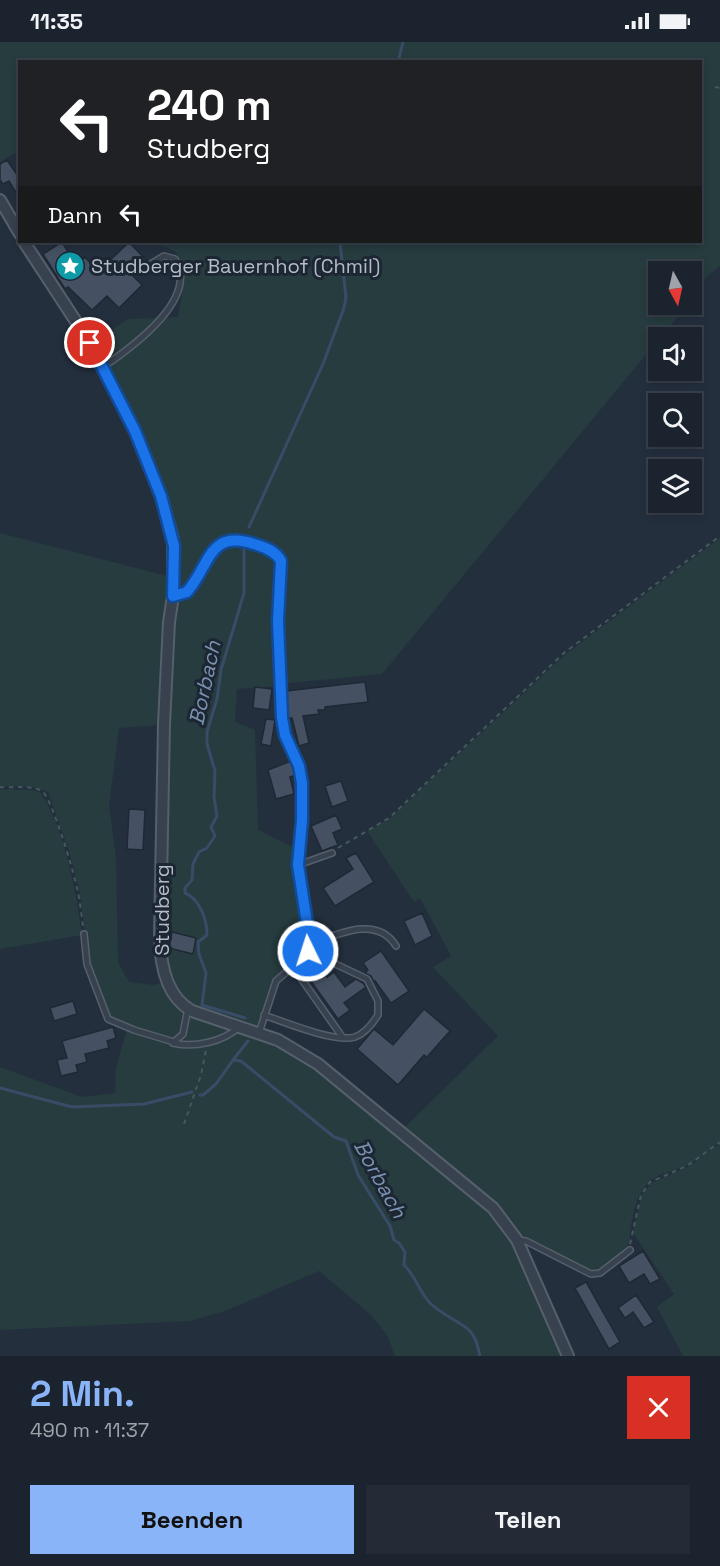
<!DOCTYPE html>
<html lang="de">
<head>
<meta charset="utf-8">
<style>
  body { margin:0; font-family:"Space Grotesk",sans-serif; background:#242b36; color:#f1f3f6; height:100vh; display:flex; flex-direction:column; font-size:22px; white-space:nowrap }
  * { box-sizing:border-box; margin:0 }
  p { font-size:20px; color:#a0a4aa }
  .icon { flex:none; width:33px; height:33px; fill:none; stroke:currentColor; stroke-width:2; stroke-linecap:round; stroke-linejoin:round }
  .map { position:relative; height:1314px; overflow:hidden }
  .drawer { display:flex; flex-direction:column; background:#1b232e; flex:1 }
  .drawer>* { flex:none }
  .top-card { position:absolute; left:18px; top:18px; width:684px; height:183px; border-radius:0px; box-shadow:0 3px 9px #0003,0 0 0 2px #39404a; background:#202124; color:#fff; overflow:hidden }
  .needle { width:39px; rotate:172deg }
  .fabs { position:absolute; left:648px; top:219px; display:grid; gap:12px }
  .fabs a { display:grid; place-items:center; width:54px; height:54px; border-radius:0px; background:#1b232e; box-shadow:0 3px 9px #0003,0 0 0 2px #39404a; font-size:30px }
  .pin { position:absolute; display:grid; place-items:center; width:51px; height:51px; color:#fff; margin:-26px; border:3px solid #fff; border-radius:50%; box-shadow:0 2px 6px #0007 }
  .me { position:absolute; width:66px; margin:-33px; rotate:356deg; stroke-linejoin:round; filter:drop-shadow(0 0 4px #0008) }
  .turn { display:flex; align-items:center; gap:21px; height:126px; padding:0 30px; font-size:27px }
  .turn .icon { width:78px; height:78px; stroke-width:2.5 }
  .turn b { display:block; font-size:42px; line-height:51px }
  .then { display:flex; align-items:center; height:57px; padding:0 30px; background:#0003; gap:12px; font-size:22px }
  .round { display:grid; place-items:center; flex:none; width:63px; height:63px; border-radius:0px; background:#242b36 }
  .overview { display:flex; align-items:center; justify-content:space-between; height:102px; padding:0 30px }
  h1 { font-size:36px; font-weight:800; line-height:45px; color:#8ab4f8 }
  .button { display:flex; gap:12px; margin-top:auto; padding:12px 30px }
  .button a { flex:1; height:69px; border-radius:0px; background:#8ab4f8; color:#111; font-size:24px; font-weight:800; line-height:69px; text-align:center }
  .button a+a { background:#242b36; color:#f1f3f6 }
  .status { display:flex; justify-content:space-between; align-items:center; height:42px; padding:0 30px; background:#1b232e; direction:ltr }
  .status svg { height:16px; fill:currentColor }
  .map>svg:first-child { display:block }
  .green { fill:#263c3f }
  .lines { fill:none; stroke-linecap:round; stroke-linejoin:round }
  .stream { stroke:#394c67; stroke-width:3 }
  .building { fill:#455162; stroke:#1f2835; stroke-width:1.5 }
  .service-casing { stroke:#565f6c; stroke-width:8 }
  .minor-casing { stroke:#565f6c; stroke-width:14 }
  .path { stroke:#44595c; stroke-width:2; stroke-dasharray:4.5 4.5; stroke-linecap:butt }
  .service { stroke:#38414e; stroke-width:5 }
  .minor { stroke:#38414e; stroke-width:10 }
  .route-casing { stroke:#114b97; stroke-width:15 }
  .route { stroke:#1a73e8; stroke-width:10 }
  .labels { text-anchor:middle; stroke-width:6; stroke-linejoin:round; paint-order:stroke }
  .poi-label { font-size:20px; fill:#b4bcc9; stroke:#1d2633; text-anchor:start }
  .street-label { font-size:20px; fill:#b4bcc9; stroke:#1d2633 }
  .water-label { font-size:21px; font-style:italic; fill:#7c92b1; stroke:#1d2633 }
</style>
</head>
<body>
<div class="status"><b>11:35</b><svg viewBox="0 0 49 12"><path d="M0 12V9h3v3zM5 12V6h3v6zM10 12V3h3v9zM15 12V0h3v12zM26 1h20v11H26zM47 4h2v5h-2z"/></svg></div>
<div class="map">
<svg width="720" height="1314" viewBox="0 0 720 1314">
  <rect width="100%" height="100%" fill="#242f3e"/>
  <path class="green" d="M0,0H720V224L708,233L692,255V230H658V262L686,263L664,292L658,296V298L382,632L280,642V564L284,532L281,515C267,509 252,500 237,496C203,489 204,548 174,552L178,521V503L92,300L128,277L178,275L184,238L177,211L157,200H700V20H20L19,114L17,110L0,120Z
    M0,491L171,535L162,683L119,686L109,764L116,815L118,920L129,940L153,943L166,939L187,966L185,982L178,998L157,996L109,975L89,921L79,846L69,809L48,750L34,745L0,744Z
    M720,496V1099C709,1109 698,1118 685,1124C674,1129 660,1131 650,1139C633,1153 631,1185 628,1206L604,1225L591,1229L544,1206L518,1190L481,1151L403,1087L498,994L433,925L451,914L420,856L414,860L367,789L389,777L566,612Z
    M229,499C248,503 267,504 280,519L276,579L277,644L237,647L235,680L255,688L258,788L297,807L298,839L308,902L305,911L280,933L258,989L204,972L178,955L163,922L165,750L175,555L183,554L212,512Z
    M0,747L32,748L41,751C65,789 76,849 82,893L0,907Z
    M188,969L275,1002L316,1025L478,1157L500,1181L515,1201L566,1314H395L387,1293L371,1273L319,1229L225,1269L190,1279L0,1288V1025L82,1055L115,1051L116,1026L127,987L179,998Z
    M720,1101V1314H683L657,1265L674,1252L633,1191L642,1153L651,1141L688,1125Z"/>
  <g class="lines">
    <path class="stream" d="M398,20L403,0
      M249,485L323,322L344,266L346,256L340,200
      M244,507V551L221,628L217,657L207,690V702L215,729L214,755L217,774L211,785L215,794L207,806L199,810L193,822L192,838L185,846V851C200,857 207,878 207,893L198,900L199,912L206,931L202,963L245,976
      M248,999L233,1018L241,1019L334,1095L346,1099L358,1133L390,1184L394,1198L399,1201L405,1210L404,1223C416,1234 419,1250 430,1261C442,1273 459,1279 469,1288C476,1295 478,1305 480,1314
      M0,1046L72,1065L144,1062L192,1050
      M200,1053H203L216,1042L233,1018"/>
  </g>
  <path class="building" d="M7,118L20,137V157L9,139L3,142L0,138V122Z
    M62,200L75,221L85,215L98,230L129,200L147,219L133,234L142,243L119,266L107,254L92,268L68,245L65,247L43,212Z
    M365,640L368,660L325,665V668H318L319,672L303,674L309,701L299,704L292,676H288L286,649Z
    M255,645L272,647L269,668L253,666Z
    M266,677L275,678L271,704L261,702Z
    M291,719L296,733L290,735L294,752L276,757L268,728Z
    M341,739L348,759L332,765L325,744Z
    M129,767L145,768L143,808L127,807Z
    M336,773L342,787L333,791L338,803L322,809L311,784Z
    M356,811L374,840L335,864L323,846L353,827L346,816Z
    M422,871L432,894L415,903L404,879Z
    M172,890L196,896L193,912L169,906Z
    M381,909L409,949L391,961L375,939L374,940L371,934L365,931L368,928L363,921Z
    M315,919L327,935L334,930L345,945L356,937L363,941L366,945L344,961L350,968L338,977L303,928Z
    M73,959L77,972L54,979L50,966Z
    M424,967L450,989L427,1015L424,1013L398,1043L357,1007L374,987L393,1003Z
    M113,985L116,996L107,999L109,1006L85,1012L87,1020L76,1023L78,1030L61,1034L57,1018L67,1016L62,999Z
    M643,1209L660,1237L650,1242L644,1232L629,1241L619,1224Z
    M586,1240L620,1300L609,1307L575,1246Z
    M636,1253L654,1280L644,1286L633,1270L625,1276L618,1266Z"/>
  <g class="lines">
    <g class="service-casing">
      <path id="service" d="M103,325C131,306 200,257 175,217L164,214L149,223
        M173,554L187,550C210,524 209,487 254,502C265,505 276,509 281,519L278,594L282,676L287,698L299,724L302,741V778L298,823L310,902L304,915L276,939L259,991
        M298,823L332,811
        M84,892L87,922L108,977L134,988L174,1000L183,992L188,966
        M310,902C336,893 377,872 396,904
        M293,925L343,996
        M264,973C284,980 335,1001 355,995C364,992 373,981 378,973V959L367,937L308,909
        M173,1001C194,1006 223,1000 239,985
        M517,1198L526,1199L591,1232L600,1231L630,1208"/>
    </g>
    <g class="minor-casing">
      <path id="minor" d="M0,158L20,192
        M24,200L90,301L135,389L161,454L173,497V554L169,580L164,682L160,893C160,921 165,954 192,969L278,998L318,1022L493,1166L517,1198L568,1314"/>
    </g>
    <path class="path" d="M715,45L720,46
      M0,745C12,746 32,743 42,749C52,756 74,831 77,846C80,858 81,871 83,884
      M338,806L389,776L564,611L720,494
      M184,1082L201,1033L206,1008
      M630,1202L641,1153L650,1140L687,1124L720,1100"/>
    <use href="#service" class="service"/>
    <use href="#minor" class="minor"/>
  </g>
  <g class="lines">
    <g class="route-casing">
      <path id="route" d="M90,301L135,389L161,454L174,504L173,554L187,550C210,524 208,487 254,502C265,505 276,509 281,519L278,579L282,676L285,693L299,724L302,741V778L298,823L309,894L308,909"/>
    </g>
    <use href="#route" class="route"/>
  </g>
  <defs>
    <g id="sight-disc" transform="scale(1.5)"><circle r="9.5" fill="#0f9aa8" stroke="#1d2633"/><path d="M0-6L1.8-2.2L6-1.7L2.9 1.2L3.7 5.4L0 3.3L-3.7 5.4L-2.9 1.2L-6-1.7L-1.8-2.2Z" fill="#fff"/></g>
  </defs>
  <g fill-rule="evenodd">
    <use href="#sight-disc" x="70" y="224"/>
  </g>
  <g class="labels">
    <g class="poi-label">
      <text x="91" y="231">Studberger Bauernhof (Chmil)</text>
    </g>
    <g class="street-label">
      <text transform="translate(162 868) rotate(-90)" y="7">Studberg</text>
    </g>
    <g class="water-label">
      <text transform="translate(205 641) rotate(-78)" y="7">Borbach</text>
      <text transform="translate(380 1137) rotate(61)" y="7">Borbach</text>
    </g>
  </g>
</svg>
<div class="fabs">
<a><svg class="needle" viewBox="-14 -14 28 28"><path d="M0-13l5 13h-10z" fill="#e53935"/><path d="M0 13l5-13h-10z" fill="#a0a4aa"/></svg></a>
<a><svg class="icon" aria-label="sound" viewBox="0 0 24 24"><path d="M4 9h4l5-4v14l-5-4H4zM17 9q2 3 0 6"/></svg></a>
<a><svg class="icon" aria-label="search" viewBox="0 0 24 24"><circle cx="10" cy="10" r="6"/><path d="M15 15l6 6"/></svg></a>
<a><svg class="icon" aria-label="layers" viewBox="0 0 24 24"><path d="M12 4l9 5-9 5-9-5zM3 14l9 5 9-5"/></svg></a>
</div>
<div class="pin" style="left:90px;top:301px;background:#d93025"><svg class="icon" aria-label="arrive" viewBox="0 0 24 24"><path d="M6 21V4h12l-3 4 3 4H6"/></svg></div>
<svg class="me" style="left:308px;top:909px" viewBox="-20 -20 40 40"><circle r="17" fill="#1a73e8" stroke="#fff" stroke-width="3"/><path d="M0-11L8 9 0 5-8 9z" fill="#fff"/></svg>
<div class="top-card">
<div class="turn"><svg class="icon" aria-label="left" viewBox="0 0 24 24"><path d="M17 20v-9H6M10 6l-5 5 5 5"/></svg><div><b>240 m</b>Studberg</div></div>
<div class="then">Dann<svg class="icon" aria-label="left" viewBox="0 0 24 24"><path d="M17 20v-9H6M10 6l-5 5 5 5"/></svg></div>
</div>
</div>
<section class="drawer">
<div class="overview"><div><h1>2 Min.</h1><p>490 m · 11:37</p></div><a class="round" style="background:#d93025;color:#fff"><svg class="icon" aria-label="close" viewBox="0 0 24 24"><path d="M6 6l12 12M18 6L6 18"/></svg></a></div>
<div class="button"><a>Beenden</a><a>Teilen</a></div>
</section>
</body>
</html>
